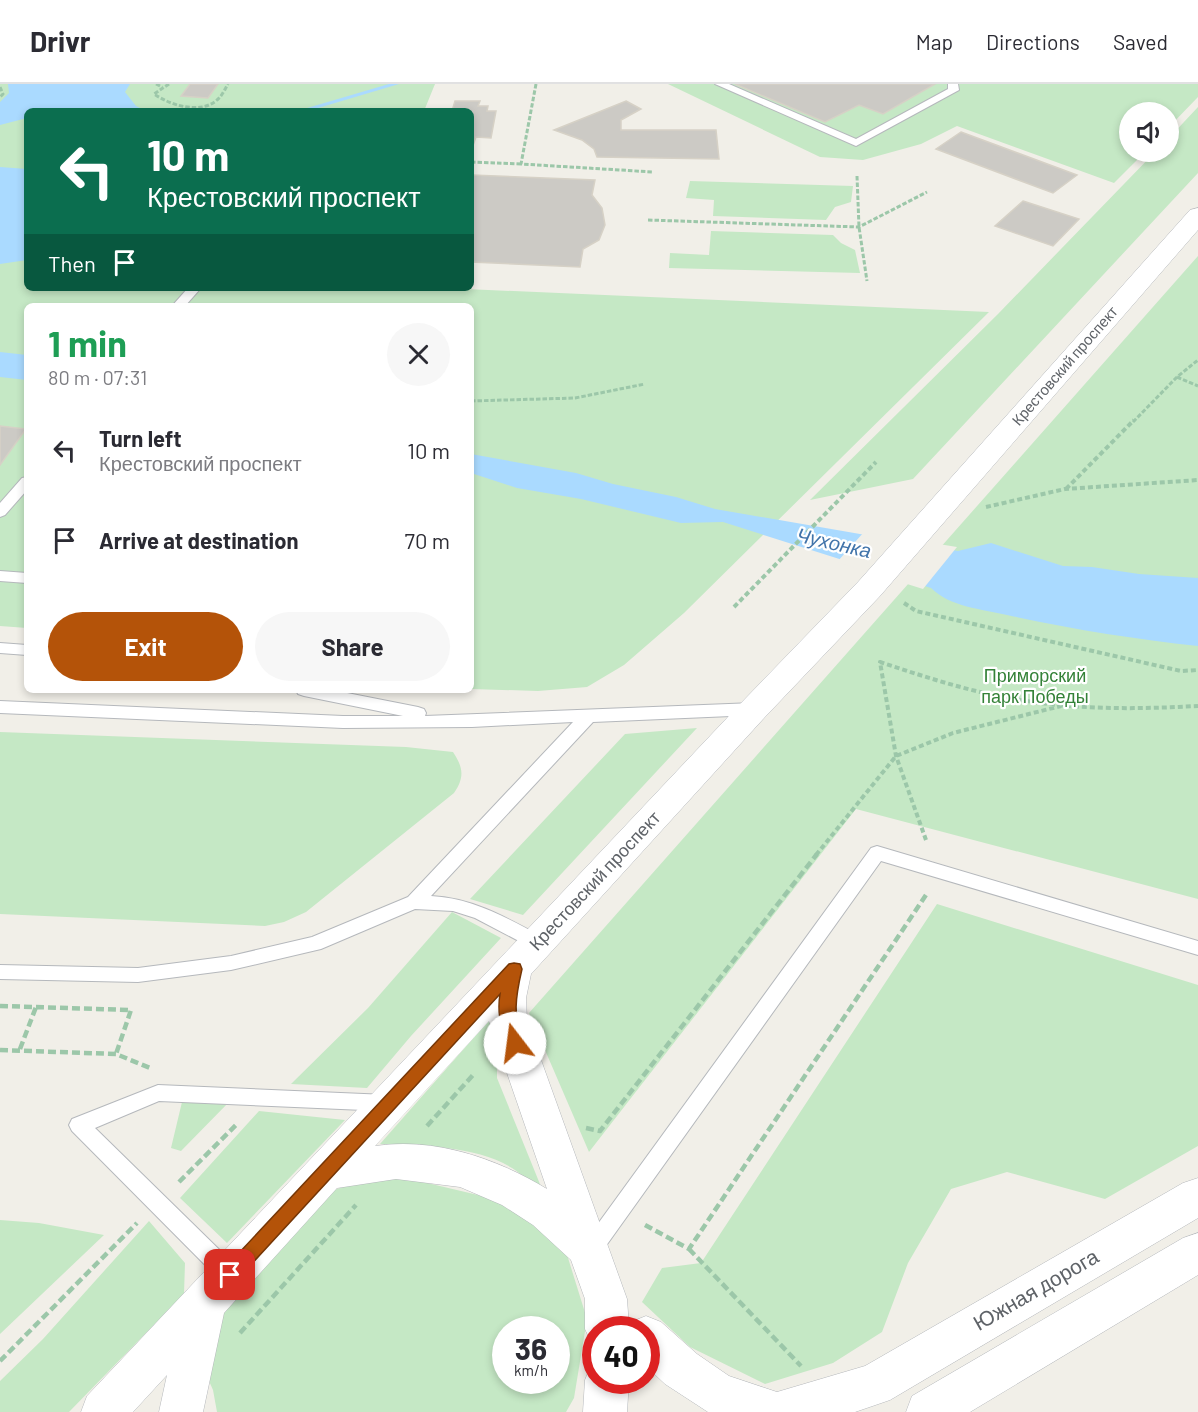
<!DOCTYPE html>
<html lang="en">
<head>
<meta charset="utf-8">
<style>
  body { margin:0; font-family:Barlow,sans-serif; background:#f7f7f7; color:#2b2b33; height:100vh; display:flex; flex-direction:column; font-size:22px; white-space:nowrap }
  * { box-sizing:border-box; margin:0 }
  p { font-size:20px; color:#7c7c81 }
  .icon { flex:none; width:33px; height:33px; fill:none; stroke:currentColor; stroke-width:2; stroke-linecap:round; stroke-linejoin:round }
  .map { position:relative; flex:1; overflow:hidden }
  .sheet { position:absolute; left:24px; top:219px; width:450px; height:390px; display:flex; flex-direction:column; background:#fff; border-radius:9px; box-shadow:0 3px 9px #0003 }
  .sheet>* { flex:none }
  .hud { position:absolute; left:24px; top:24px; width:450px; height:183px; border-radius:9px; box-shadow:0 3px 9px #0003; background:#0b6e4f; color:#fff; overflow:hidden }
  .tools { position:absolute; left:1119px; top:18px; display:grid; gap:12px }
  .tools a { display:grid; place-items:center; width:60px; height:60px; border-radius:50%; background:#fff; box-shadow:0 3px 9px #0003; font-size:30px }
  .speed { position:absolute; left:492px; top:1232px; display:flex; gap:12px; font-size:30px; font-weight:700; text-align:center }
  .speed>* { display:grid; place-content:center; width:78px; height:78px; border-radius:50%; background:#fff; box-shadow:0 3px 9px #0003; line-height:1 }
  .speed small { font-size:15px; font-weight:400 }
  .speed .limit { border:9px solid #d22; background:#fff; color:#111 }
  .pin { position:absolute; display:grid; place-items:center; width:51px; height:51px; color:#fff; margin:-26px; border-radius:12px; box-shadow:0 3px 9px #0006 }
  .me { position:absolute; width:66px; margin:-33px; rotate:345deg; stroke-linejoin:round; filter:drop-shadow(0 0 4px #0008) }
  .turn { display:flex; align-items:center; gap:21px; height:126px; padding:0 24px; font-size:27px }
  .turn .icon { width:78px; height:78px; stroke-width:2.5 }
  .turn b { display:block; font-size:42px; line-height:51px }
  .then { display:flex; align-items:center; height:57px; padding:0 24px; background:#0003; gap:12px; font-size:22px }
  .round { display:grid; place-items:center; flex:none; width:63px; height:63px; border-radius:32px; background:#f7f7f7 }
  .overview { display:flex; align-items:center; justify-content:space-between; height:102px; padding:0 24px }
  h1 { font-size:36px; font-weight:700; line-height:45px; color:#1e9e55 }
  .primary-button { display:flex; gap:12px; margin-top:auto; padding:12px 24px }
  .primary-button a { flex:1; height:69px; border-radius:36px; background:#b45309; color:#fff; font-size:24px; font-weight:700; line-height:69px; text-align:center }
  .primary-button a+a { background:#f7f7f7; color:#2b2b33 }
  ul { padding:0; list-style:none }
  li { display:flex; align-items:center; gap:18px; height:90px; padding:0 24px }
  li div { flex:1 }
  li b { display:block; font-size:22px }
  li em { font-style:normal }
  header { display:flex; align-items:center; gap:36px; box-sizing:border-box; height:84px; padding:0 30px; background:#fff; border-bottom:2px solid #e1e1e2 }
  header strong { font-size:28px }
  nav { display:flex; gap:33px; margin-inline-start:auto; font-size:21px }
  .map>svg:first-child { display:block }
  .green { fill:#c5e8c5; fill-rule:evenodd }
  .water { fill:#aadaff }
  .pier { fill:#f1efe8 }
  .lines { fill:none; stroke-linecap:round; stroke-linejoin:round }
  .stream { fill:#aadaff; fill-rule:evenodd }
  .building { fill:#cccac5; stroke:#d6d1c6; stroke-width:1.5 }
  .service-casing { stroke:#b5b8bc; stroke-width:2 }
  .tertiary-casing { stroke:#b5b8bc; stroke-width:1 }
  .path-far2 { stroke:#9cc7a9; stroke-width:3; stroke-dasharray:4.5 2; stroke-linecap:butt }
  .path-far1 { stroke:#9cc7a9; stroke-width:4; stroke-dasharray:5 3; stroke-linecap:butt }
  .path { stroke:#9cc7a9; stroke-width:4.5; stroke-dasharray:8 4; stroke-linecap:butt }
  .service { fill:#fff; fill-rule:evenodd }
  .tertiary { fill:#fff; fill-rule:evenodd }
  .route { fill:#b45309; stroke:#753606; stroke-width:1.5 }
  .labels { text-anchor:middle; stroke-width:4.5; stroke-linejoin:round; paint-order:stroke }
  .far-street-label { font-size:15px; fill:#5f6368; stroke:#fff }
  .park-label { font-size:18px; fill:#348238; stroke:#fff }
  .street-label { font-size:18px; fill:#5f6368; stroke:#fff }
  .water-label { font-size:20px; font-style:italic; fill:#4174aa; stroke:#fff }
  .near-street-label { font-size:21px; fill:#5f6368; stroke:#fff }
</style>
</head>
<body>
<header>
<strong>Drivr</strong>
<nav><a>Map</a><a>Directions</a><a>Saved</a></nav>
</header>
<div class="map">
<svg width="1198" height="1328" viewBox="0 0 1198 1328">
  <rect width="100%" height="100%" fill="#f1efe8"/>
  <path class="green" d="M0,0H435L424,27H27V204H444L989,228L684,529L624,581L587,603L538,607L471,605V222H27V544L0,542Z
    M668,0H1198V13L1169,43L1168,28H1130V68H1145L1114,99L957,42L921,60L863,76L820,73Z
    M1198,23V89L913,395L810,416L998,230L1155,68H1168L1169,54Z
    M690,97L853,102L851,118L835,123L826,136L713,132L714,116L686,114Z
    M711,147L833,151L841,159L855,166L860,189L669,184L670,169L709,171Z
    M1198,172V815L856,725L589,1068L529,929Z
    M697,644L523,831L470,815L625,650Z
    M0,648L406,663L453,668C463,683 465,693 454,709L306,828L284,838L265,842L0,830Z
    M937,820L1198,901V1062L1105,1115L1007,1088L951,1105L908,1179L882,1248L833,1279L765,1300L690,1263L642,1218L662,1184L701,1179Z
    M452,828L501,854L411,952L367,1004L291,1000L368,924Z
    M491,934L497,963V994L546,1115C535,1105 524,1091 512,1084C477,1062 420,1061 380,1060Z
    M230,1017L181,1067L171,1064L182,1018Z
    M259,1027L345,1036L227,1159L180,1114Z
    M385,1089L499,1116L564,1161L587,1235L574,1314L566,1328H217L213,1306L205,1288L211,1232L334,1106ZM506,1245H556V1296H506Z
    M0,1136L39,1139L104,1151L0,1250Z
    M149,1137L185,1179L184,1210L69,1328H0V1297L43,1255Z"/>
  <path class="water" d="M8,0H130L125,8L136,22L146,27H27V34L0,41V18L9,9Z
    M0,83L27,85V176L0,180Z
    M0,268L27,271V296L0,293Z
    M471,370L576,389L613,400L676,413L715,425L958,467L991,459L1063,482L1092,483L1139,490L1198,494V562C1134,555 1071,545 1007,531C982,525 950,523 931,504L723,438L681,439L581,415L517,404L471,389Z"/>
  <path class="pier" d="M864,448L957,463L923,505L837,478Z"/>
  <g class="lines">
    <path class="stream" d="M389,0H399L308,27H297Z"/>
  </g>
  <path class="building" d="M190,0H218L208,14L181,12Z
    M735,0H935L883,30L859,21L825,38Z
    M455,17H480L478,22H488L487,27H496L491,54L476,53L471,67V27H452Z
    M626,17L641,25L621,36V46H716L719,75L597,73L594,65L582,56L554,46Z
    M961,48L1077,91L1053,109L936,65Z
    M471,91L595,96L592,111L602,124L605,141L599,156L583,165L580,183L471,178Z
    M1023,117L1079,135L1053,162L995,142Z
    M0,342L26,345L0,381Z"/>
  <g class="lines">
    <g class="service-casing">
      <path id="service" d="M715,0H729L856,55L948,5V0H958L959,6L856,62Z
        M188,204H201L185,222H172Z
        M27,393V406L5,431L0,433V419L22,394Z
        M0,487L27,489V499L0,497Z
        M0,559L27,561V571L0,569Z
        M296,606H332L418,623L424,625L426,629L425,632L754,619L760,621L762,625L760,629L754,631L593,638L431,812C473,814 507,834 544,854L547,859L544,864L538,866L532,864L475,834L453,827L415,825L321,865L231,886L138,898L0,895V881L138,884L231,872L312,853L408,813L573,638L472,643L343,644L0,629V617L343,632H403L304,612L298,610Z
        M877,762L1198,857V871L881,777L598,1173L591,1176L584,1173L580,1166L584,1159L871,764Z
        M158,1001L387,1011L394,1013L397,1019L394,1025L387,1027L159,1017L95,1044L238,1184L241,1191L238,1198L230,1201L222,1198L72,1047L69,1041L72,1035Z"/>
    </g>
    <g class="tertiary-casing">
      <path id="tertiary" d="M1198,124V146L880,512L765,633L531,890L526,914L527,937L627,1215L629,1243L631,1238L646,1232L661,1238L697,1270L729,1292L777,1308L865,1282L1183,1099L1198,1094V1134L890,1316L855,1328H708L665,1300L646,1282V1245H596V1261L592,1260L585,1245V1215L571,1176L533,1141L502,1121L460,1103L396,1095L337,1104L224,1229L203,1328H159L167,1291L133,1328H81L87,1312L743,617L858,498L1190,126ZM489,937L547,1105C496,1074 434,1053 375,1062Z
        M1198,1149V1191L970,1328H906L912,1312L1183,1154Z
        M596,1279V1296H629L627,1328H583L585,1296L591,1281Z"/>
    </g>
    <path class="path-far2" d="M156,0L162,3
      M169,0L154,10C170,21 200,31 217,16C222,12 225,5 228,0
      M536,0L521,80L653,88
      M0,3L3,10L0,13
      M471,78L521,80
      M857,92L859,143L867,197
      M648,136L859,143L927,108
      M1177,293L1198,302
      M471,317L575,314L645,300
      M1133,338L1177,293L1198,276"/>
    <path class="path-far1" d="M1066,405L1134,336
      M986,423L1065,405L1198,396
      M904,519L916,527L1181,587L1198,586
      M734,523L876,378
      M926,756L896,672L880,578C928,594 977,610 1027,617C1084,626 1141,625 1198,622
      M816,771L896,672L953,649L1061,622"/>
    <path class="path" d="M0,922L131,926L116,970
      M20,965L36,923
      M0,966L116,970L150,984
      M427,1042L473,991
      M586,1044L600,1047L817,770
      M179,1098L237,1040
      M645,1141L689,1165L926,811
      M689,1165L801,1282
      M240,1249L356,1121
      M0,1277L137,1139"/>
    <use href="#service" class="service"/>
    <use href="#tertiary" class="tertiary"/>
  </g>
  <path class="route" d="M514,879L520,880L522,885C515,915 513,930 523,959L521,964L515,966L509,964C501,948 497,928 500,910L236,1197L230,1199L224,1197L221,1191L224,1185L509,880Z"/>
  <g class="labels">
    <g class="far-street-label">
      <text transform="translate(1065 282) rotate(-49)" y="5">Крестовский проспект</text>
    </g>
    <g class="park-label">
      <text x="1035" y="598">Приморский<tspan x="1035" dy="21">парк Победы</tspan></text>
    </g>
    <g class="street-label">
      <text transform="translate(595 797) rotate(-47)" y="6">Крестовский проспект</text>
    </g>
    <g class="water-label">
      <text transform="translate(834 459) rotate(13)" y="7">Чухонка</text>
    </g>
    <g class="near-street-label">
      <text transform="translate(1036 1206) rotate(-30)" y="7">Южная дорога</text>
    </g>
  </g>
</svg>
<div class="tools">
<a><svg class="icon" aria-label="sound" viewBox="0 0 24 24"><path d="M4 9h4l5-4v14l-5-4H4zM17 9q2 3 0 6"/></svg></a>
</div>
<div class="speed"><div>36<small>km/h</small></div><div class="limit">40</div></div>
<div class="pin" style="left:230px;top:1191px;background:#d93025"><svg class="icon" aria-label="arrive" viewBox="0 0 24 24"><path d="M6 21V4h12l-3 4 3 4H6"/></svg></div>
<svg class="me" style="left:515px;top:959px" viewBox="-20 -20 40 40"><circle r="19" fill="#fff"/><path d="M0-13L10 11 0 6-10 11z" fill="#b45309"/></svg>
<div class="hud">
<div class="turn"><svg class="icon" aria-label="left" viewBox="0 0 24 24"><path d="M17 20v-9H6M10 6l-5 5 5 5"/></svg><div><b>10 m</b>Крестовский проспект</div></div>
<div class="then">Then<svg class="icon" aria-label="arrive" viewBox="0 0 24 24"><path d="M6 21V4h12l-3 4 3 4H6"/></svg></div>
</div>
<section class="sheet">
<div class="overview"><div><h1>1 min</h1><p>80 m · 07:31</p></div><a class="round"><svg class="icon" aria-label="close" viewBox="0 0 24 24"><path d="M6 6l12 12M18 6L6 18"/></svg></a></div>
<ul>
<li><svg class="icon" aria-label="left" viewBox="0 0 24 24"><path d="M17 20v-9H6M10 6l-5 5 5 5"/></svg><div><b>Turn left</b><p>Крестовский проспект</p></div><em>10 m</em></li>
<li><svg class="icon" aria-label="arrive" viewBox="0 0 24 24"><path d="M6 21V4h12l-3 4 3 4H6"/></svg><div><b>Arrive at destination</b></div><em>70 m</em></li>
</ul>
<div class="primary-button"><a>Exit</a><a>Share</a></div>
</section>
</div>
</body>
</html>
